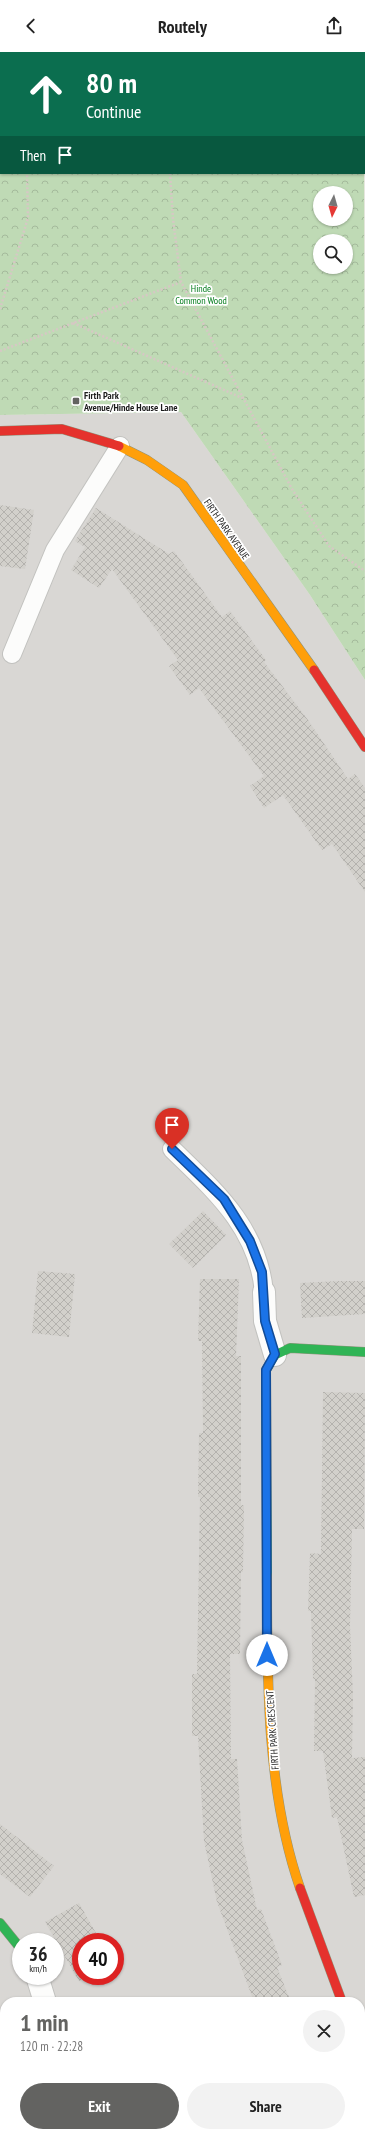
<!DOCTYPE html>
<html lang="en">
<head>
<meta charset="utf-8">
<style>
  body { margin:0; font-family:"PT Sans Narrow",sans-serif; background:#f2f2f2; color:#222; height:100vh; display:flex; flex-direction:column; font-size:15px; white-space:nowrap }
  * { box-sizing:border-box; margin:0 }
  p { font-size:13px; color:#767676 }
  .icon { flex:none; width:22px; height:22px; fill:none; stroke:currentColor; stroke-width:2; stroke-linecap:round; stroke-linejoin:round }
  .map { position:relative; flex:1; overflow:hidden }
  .drawer { position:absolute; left:0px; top:1945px; width:365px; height:140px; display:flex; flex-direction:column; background:#fff; border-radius:16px 16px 0 0; box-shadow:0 1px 3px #0004 }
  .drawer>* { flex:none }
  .top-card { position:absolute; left:0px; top:0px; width:365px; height:122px; box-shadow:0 1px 3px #0004; background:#0b6e4f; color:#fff; overflow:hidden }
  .needle { width:26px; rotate:185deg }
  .tools { position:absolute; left:313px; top:134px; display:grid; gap:8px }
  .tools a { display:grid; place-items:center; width:40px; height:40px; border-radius:50%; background:#fff; box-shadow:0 1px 3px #0004; font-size:20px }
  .speed { position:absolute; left:12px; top:1881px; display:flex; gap:8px; font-size:20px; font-weight:700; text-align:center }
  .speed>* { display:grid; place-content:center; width:52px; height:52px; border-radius:50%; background:#fff; box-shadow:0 1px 3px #0004; line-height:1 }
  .speed small { font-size:10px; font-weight:400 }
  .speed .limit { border:6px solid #d22; background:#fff; color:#111 }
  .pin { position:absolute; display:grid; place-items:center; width:34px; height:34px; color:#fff; margin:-41px -17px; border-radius:50% 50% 50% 0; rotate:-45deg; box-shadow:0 0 4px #0007 }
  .pin .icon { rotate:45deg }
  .me { position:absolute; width:44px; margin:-22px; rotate:0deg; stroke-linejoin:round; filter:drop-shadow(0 0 3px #0008) }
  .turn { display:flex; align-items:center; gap:14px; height:84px; padding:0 20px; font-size:18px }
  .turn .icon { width:52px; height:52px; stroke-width:2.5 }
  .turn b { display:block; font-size:28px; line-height:34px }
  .then { display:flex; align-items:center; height:38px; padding:0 20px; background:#0003; gap:8px; font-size:15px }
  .round { display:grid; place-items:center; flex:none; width:42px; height:42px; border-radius:21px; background:#f2f2f2 }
  .headline { display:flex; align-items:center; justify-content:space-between; height:68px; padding:0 20px }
  h1 { font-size:24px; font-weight:600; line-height:30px; color:#636361 }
  .primary-button { display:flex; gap:8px; margin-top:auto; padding:8px 20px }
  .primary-button a { flex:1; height:46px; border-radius:24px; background:#636361; color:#fff; font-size:16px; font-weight:600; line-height:46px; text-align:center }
  .primary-button a+a { background:#f2f2f2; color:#222 }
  header { display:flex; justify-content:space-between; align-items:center; height:52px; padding:0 20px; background:#fff; font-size:18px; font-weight:600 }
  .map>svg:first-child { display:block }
  .residential { fill:#d9d7d4; fill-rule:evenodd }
  .forest { fill:url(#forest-crowns); fill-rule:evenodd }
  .building { fill:url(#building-cross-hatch) }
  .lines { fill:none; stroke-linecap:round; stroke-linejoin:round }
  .lane-casing { stroke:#c2c2bf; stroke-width:20 }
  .street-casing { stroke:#c2c2bf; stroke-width:24 }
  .fast-casing { stroke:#8f937b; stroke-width:10 }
  .slow-casing { stroke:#8f937b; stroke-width:10 }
  .jam-casing { stroke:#8f937b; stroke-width:10 }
  .path { stroke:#d6c8c4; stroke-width:2.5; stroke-dasharray:2 2; stroke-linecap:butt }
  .lane { stroke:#fcfcfb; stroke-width:18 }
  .street { stroke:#fcfcfb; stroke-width:22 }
  .fast { stroke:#30b455; stroke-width:9 }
  .slow { stroke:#ff9f0a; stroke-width:9 }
  .jam { stroke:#e5322d; stroke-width:9 }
  .route-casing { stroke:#114b97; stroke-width:10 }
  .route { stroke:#1a73e8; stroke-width:7 }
  .poi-dot { fill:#636361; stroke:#fff; stroke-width:1.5 }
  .labels { text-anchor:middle; stroke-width:3.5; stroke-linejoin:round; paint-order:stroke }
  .park-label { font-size:10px; fill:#057d1e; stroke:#fff }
  .poi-label { font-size:10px; font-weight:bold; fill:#1b1b1b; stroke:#fff; text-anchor:start }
  .street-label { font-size:10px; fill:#1b1b1b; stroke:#fff }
</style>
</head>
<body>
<header><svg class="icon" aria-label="back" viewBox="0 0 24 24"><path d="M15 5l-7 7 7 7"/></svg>Routely<svg class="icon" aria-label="share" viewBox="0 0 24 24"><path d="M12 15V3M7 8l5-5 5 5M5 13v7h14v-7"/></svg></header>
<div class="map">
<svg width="365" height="2085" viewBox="0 0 365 2085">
  <defs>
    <pattern id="forest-crowns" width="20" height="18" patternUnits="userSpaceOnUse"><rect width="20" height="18" fill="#bfdab5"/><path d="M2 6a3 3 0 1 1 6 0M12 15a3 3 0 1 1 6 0" fill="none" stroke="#a4ba9b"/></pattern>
    <pattern id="building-cross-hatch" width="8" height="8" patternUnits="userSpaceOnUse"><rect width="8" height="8" fill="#d2d0cb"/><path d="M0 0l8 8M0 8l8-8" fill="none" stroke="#b4b2ae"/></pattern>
  </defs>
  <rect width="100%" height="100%" fill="#eae8e2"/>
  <path class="residential" d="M181,360L310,543L365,628V2085H0V363ZM21,1890H55V1924H21ZM81,1890H115V1924H81ZM5,1950H360V2080H5Z"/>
  <path class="forest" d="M0,0H334L1,1V121H364V76L365,628L310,543L181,360L0,363ZM320,141H346V167H320ZM320,189H346V215H320Z"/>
  <path class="building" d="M0,453L34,458L25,517L0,514Z
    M96,456L169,502L174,499L222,565L230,559L266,608L264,610L308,668L348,727L355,722L365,736V840L332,792L322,798L283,743L264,756L250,734L264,724L199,636L190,643L169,614L178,608L112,517L99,536L71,518L85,495L75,489Z
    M203,1159L226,1183L193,1216L169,1192Z
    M38,1219L75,1222L69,1285L32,1281Z
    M200,1227H239L236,1304H241V1453H244L243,1520H241L240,1602H230L231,1707H237L242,1788L257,1858L261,1857L282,1913L277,1915L291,1950H254L217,1850L204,1789L198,1684H192V1622H197L200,1445H198L199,1381H203L202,1289H198Z
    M340,1229H365V1262L302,1266L300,1231Z
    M323,1340L365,1341L364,1477H352L350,1574L353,1644L352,1706L365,1705V1843L354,1845L337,1765L332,1766L323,1699H314L315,1627H313L311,1559H308L310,1501L321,1502Z
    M0,1772L54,1814L30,1845L0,1822Z
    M79,1851L101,1890H81V1924H88L79,1929L45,1870Z"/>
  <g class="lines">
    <g class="lane-casing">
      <path id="lane" d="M12,602L55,498L120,394
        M172,1097C215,1139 258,1176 264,1240"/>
    </g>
    <g class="street-casing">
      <path id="street" d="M264,1240L265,1269L275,1303
        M37,1924L45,1950
        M360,1991L365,2002
        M83,2080L85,2085"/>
    </g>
    <g class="fast-casing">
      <path id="fast" d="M267,1523L266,1318L275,1303L290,1296L365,1300
        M0,1871L21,1897"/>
    </g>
    <g class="slow-casing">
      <path id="slow" d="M119,394L147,408L183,433L314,618
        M267,1523C267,1625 266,1738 300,1836"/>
    </g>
    <g class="jam-casing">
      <path id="jam" d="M0,379L62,377L119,394
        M314,618L365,695
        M300,1836L342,1950"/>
    </g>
    <path class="path" d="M26,0V1
      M149,0L150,1
      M249,1L250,0
      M170,121L173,167L181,230L292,437L329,494L365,519
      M0,257L28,166L27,121
      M73,271L242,346
      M0,299L181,230"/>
    <use href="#lane" class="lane"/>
    <use href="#street" class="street"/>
    <use href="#fast" class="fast"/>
    <use href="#slow" class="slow"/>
    <use href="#jam" class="jam"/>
  </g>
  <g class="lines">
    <g class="route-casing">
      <path id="route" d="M172,1097L224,1147L250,1189L262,1220L265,1269L275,1302L266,1318L267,1603"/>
    </g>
    <use href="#route" class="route"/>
  </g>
  <rect class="poi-dot" x="72" y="345" width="8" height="8" rx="2"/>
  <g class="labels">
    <g class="park-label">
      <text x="201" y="240">Hinde<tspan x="201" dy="12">Common Wood</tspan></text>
    </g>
    <g class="poi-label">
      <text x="84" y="347">Firth Park<tspan x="84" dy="12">Avenue/Hinde House Lane</tspan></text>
    </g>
    <g class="street-label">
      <text transform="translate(227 477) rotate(55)" y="4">FIRTH PARK AVENUE</text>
      <text transform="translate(272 1678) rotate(-94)" y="4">FIRTH PARK CRESCENT</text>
    </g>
  </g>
</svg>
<div class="tools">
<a><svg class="needle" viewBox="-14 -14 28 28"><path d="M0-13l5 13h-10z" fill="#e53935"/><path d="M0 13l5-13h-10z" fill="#767676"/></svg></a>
<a><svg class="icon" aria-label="search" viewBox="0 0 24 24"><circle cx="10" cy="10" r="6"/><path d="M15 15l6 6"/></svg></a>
</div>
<div class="speed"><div>36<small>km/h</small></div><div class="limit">40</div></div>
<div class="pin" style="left:172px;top:1097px;background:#d93025"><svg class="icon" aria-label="arrive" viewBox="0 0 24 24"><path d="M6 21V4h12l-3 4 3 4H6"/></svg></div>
<svg class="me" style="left:267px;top:1603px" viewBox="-20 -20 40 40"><circle r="19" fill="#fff"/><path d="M0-13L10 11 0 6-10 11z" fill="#1a73e8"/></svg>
<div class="top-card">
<div class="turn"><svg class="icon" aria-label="ahead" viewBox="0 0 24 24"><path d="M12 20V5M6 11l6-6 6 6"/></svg><div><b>80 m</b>Continue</div></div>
<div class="then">Then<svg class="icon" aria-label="arrive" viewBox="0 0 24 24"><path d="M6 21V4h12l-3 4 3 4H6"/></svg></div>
</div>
<section class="drawer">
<div class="headline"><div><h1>1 min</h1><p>120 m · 22:28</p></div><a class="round"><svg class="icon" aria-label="close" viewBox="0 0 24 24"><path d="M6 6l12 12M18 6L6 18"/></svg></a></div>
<div class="primary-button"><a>Exit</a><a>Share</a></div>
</section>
</div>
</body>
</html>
